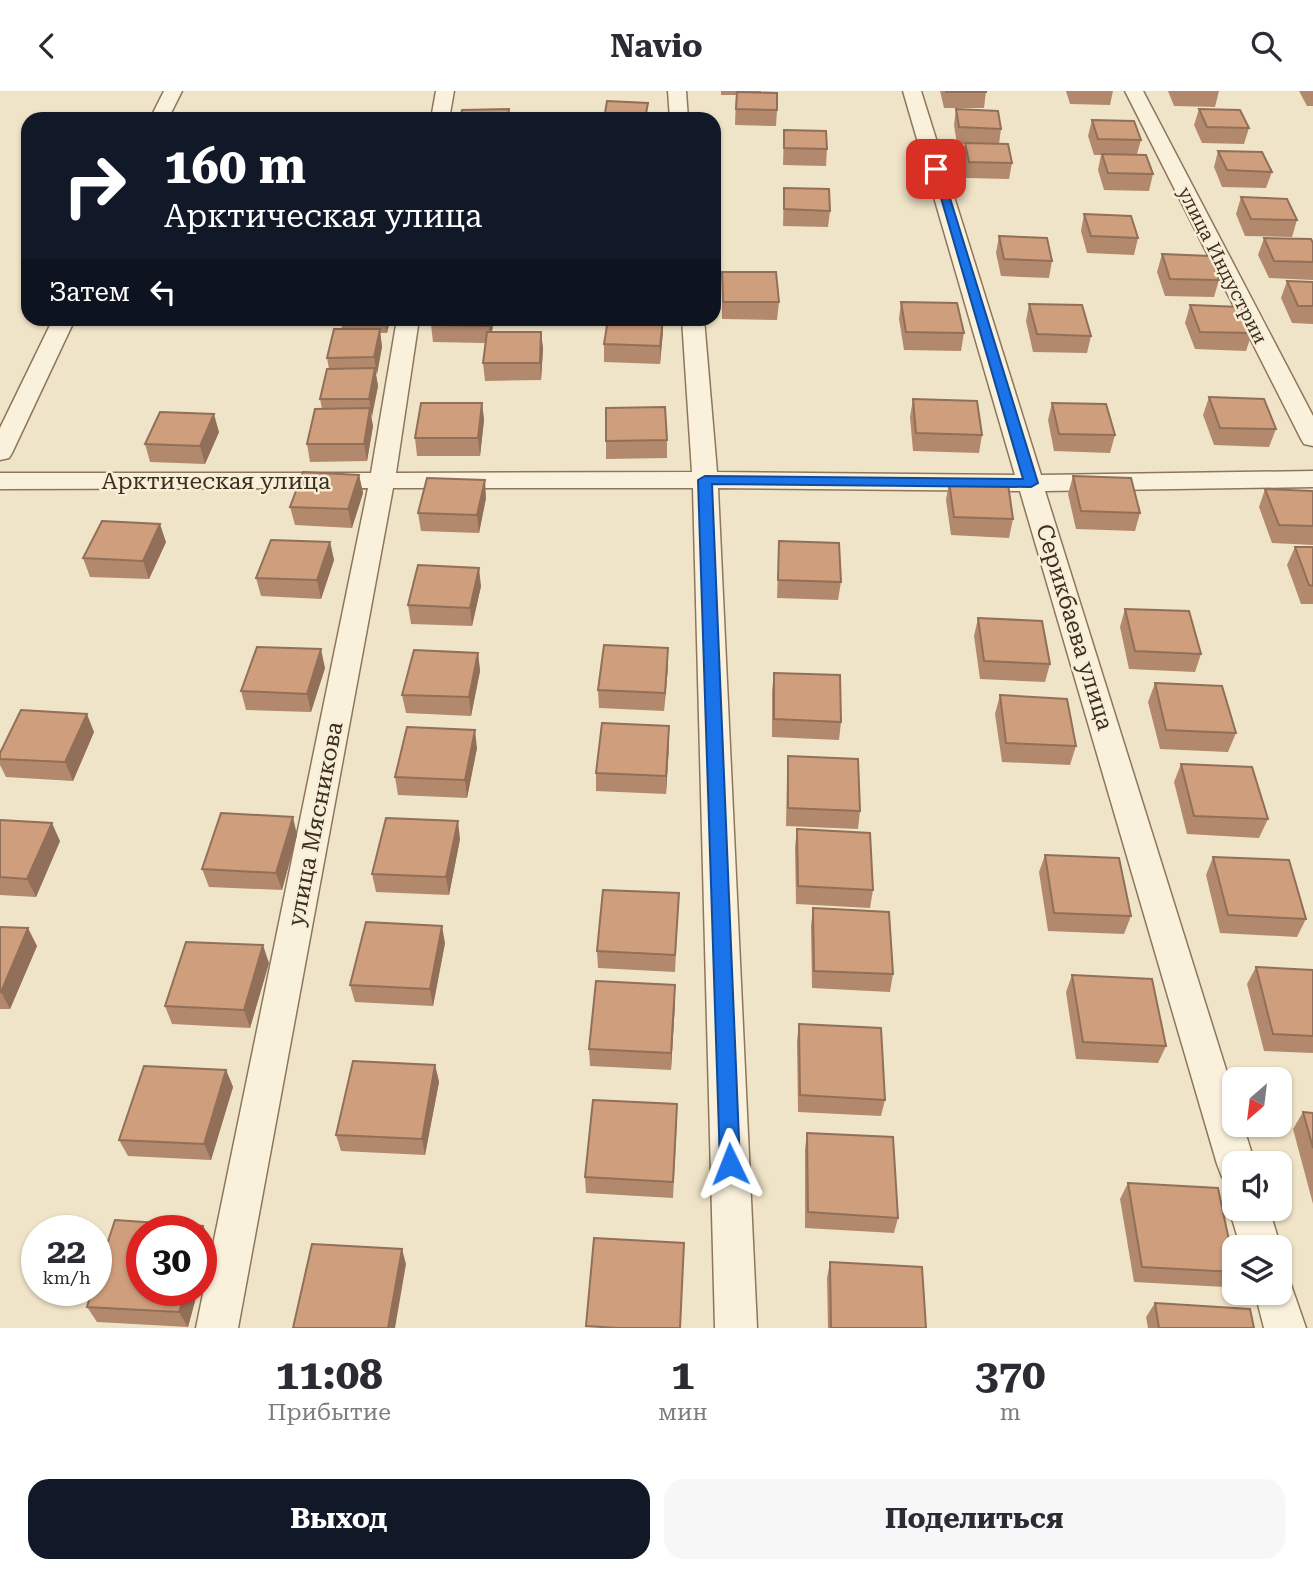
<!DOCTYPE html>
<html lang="ru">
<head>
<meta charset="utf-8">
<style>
  body { margin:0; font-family:"Roboto Serif",serif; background:#f7f7f7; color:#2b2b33; height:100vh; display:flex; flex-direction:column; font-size:26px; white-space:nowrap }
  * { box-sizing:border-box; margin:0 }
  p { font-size:23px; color:#7c7c81 }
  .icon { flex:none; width:38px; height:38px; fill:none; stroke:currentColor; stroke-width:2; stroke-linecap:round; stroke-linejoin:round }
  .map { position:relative; height:1237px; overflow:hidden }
  .sheet { display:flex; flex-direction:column; background:#fff; flex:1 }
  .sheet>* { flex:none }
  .hud { position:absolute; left:21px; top:21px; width:700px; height:214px; border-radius:21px; box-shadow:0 2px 5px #0004; background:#111827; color:#fff; overflow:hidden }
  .needle { width:46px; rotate:208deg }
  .tools { position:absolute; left:1222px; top:976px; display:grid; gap:14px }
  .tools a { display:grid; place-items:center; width:70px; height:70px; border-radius:14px; background:#fff; box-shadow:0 2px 5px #0004; font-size:35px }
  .speed { position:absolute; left:21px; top:1124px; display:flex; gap:14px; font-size:35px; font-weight:700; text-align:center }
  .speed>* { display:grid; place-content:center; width:91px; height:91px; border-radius:50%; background:#fff; box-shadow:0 2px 5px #0004; line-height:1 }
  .speed small { font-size:18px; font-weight:400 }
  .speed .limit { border:10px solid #d22; background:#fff; color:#111 }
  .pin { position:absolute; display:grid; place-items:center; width:60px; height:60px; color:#fff; margin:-30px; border-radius:14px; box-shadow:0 4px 10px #0006 }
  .me { position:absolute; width:77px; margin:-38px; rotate:358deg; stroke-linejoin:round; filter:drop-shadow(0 0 5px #0008) }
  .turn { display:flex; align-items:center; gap:24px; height:147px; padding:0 28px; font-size:32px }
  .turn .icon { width:91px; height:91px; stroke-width:2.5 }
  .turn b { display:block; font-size:49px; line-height:60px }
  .then { display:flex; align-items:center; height:66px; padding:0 28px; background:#0003; gap:14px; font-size:26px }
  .eta { display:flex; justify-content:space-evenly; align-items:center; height:119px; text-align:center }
  .eta b { font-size:42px; font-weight:700; line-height:49px }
  .button { display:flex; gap:14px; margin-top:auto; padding:14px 28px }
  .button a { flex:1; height:80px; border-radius:21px; background:#111827; color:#fff; font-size:28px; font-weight:700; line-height:80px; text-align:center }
  .button a+a { background:#f7f7f7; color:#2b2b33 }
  header { display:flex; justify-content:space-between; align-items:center; height:91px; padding:0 28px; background:#fff; font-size:32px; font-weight:700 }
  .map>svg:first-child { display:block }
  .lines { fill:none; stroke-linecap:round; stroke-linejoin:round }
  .street-casing { stroke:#8d765c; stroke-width:3 }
  .street { fill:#faf1dc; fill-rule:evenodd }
  .wall { fill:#b2896c }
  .shaded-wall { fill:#916f58 }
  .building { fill:#cf9f7d; stroke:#916f58; stroke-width:2 }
  .route { fill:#1a73e8; stroke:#114b97; stroke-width:2 }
  .labels { text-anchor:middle; stroke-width:5; stroke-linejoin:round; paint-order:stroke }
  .far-street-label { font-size:19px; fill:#3d2e20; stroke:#f7eed8 }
  .street-label { font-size:23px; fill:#3d2e20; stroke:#f7eed8 }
</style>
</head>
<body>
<header><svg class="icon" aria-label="back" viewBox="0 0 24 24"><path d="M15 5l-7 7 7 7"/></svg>Navio<svg class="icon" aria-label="search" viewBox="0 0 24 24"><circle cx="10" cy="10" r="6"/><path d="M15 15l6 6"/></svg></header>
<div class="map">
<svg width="1313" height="1237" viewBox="0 0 1313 1237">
  <rect width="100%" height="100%" fill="#f0e4c8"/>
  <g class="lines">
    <g class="street-casing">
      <path id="street" d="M164,0H182L168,28H150Z
        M436,0H454L449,28H431Z
        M668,0H686L688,28H670Z
        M903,0H921L1041,384L1313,380V396L1045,400L1234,1004V1034H1243L1255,1073H1234V1090L1222,1086L1217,1073L1020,400L718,397L757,1237H715L693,397H393L238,1237H196L368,397L0,398V382H371L397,228H419L396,382L692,381L682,228H704L717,381L1015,384Z
        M1125,0H1143L1313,325V355L1304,353L1301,348Z
        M53,228H75L12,362L9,367L0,369V337Z
        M1234,1108V1118H1269L1281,1157L1279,1161V1157H1241L1229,1118Z
        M1279,1183L1289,1188L1306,1237H1264L1255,1202H1279Z"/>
    </g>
    <use href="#street" class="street"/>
  </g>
  <path class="wall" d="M721,0H761V2L777,19L776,35L735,34L736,4H721Z
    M940,0H986L984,17H944Z
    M1066,0H1113L1110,14L1070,13Z
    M1168,0H1219L1215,16L1174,15Z
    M1299,0H1313V15H1307Z
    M956,18L1001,38L999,53L1012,72L1009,88L966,87L962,68L965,53H957L954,34Z
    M1199,18L1249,37L1244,53L1202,52L1194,34Z
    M1092,29L1141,49L1137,63L1153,83L1149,100L1104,99L1098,79L1101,64H1094L1088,45Z
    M784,39L827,58L826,75L783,74Z
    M1218,60L1272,81L1266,97L1222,96L1214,76Z
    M784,97L830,120L828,136L783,135Z
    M1241,106L1297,129L1292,146L1245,145L1236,123Z
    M1084,123L1138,147L1134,164L1087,162L1081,140Z
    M999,145L1052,170L1049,187L1001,185L996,162Z
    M1264,147L1313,152V189L1269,187L1258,164Z
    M1162,163L1219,189L1214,206L1165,205L1157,181Z
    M722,181L779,211L777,229L722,228Z
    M1287,190L1313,191V233L1292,232L1281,207Z
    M901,211L964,242L961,260L904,259L899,228Z
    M1029,213L1091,245L1087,262L1033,261L1026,230Z
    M1190,214L1252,242L1246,260L1195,258L1185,232Z
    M340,228H390L387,242H380L382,256L376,284L378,295L371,326L373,335L367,370L310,371L307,353L322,318L320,308L329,278L327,267L342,238Z
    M432,228H494L492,241H541L543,258L541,289L485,290L483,272L485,252L433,251L431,234Z
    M663,228V240L660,273L604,271V253Z
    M1209,306L1276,338L1269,356L1214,354L1203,324Z
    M913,308L982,344L979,362L913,360L910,326Z
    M482,312L484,329L480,365H417L415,347Z
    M1052,312L1115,344L1110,362L1054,360L1048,329Z
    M219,341L205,373L150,371L145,353Z
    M667,349V367L606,368V350Z
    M359,384L363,402L352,437L295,434L290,416Z
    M1073,385L1140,422L1135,440L1076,438L1068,403Z
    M949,391L1013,428L1009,447L951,444L946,409Z
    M1265,398L1313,400V454L1272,452L1259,416Z
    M486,407L479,442L421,440L418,422Z
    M779,450L841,491L838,509L777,507Z
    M166,451L149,488L90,486L83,467Z
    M330,451L334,469L321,508L261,505L256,487Z
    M1295,456H1313V513H1301L1287,474Z
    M481,495L472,535L411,533L408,514Z
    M1125,518L1201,563L1195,581L1129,578L1120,536Z
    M978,527L1050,573L1045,591L980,588L974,545Z
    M478,562L480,580L471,625L406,622L402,604Z
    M668,575L664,620L599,617L598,599Z
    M325,577L311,621L246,619L241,600Z
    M774,582L841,631L839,649L772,646V600Z
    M1155,592L1236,642L1228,661L1160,658L1148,611Z
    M1000,604L1076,655L1070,674L1002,671L995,623Z
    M94,641L73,690L6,686L0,674V662Z
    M669,654L666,703L596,700V682Z
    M477,657L467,707L398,704L395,686Z
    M788,665L860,720L858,738L786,735L787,683Z
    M1181,673L1268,728L1259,747L1187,743L1174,691Z
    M0,729L60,750L36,806L0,804Z
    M797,738L873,799L870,817L796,813L795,756Z
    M297,744L282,799L209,796L202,778Z
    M460,748L449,804L376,801L372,783Z
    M1045,764L1131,825L1124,843L1048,840L1039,781Z
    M1213,766L1306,828L1297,846L1220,842L1206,784Z
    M679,802L675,881L598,877L597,860Z
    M813,817L893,883L890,901L812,897L811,835Z
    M0,836L37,855L10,918H0Z
    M445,852L433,915L355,911L350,894Z
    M269,872L250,937L172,933L165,915Z
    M1256,876L1313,879V962L1264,960L1247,893Z
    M1072,884L1166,955L1158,972L1076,968L1066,901Z
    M675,912L671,979L590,975L589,958Z
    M799,933L885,1009L881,1025L798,1021L797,950Z
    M435,974L439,991L425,1064L341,1060L336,1044Z
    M226,979L233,996L211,1069L128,1065L119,1049Z
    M1303,1021L1313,1022V1113L1293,1038Z
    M677,1030L673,1107L586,1102L585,1086Z
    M807,1042L898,1127L894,1142L805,1137V1058Z
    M1128,1092L1234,1173V1183L1225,1196L1134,1191L1120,1108Z
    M203,1135L211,1150L188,1236L97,1231L87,1216Z
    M830,1171L926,1237H828L827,1187Z
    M1155,1212L1254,1237H1148L1146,1226Z"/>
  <path class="shaded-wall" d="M385,228H390L387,242Z
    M490,228H494L490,252L489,235Z
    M663,228V240L660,273V255Z
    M380,238L382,256L377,284L374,266Z
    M541,241L543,258L541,289L540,272Z
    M375,277L378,295L372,326L369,308Z
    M482,312L484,329L480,365L478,347Z
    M370,317L373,335L367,370L364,353Z
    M214,323L219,341L205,373L200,355Z
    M359,384L363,402L352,437L348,418Z
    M485,389L486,407L479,442L477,424Z
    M160,433L166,451L149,488L143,470Z
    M330,451L334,469L321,508L317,489Z
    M479,477L481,495L472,535L470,517Z
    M668,557V575L664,620L665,602Z
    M321,558L325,577L311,621L307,603Z
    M478,562L480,580L471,625L469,606Z
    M87,623L94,641L73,690L65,671Z
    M669,635V654L666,703V685Z
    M475,639L477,657L467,707L465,689Z
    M293,726L297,744L282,799L276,782Z
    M458,730L460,748L449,804L446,786Z
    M52,732L60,750L36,806L27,788Z
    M442,835L445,852L433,915L430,898Z
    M28,837L37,855L10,918L1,901Z
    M263,854L269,872L250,937L244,919Z
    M675,894V912L671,979V962Z
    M435,974L439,991L425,1064L422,1048Z
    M226,979L233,996L211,1069L204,1053Z
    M203,1135L211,1150L201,1186V1142Z
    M402,1158L406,1173L395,1237H388Z
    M186,1199H198L188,1236L179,1221Z"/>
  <path class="building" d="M946,0H986V1H946Z
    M737,1L777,2V19L736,18Z
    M607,10L648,12L645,28H604Z
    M509,18L508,28H460L462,19Z
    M956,18L998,20L1001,38L959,36Z
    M1199,18L1240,19L1249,37L1207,36Z
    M1092,29L1134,30L1141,49L1098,48Z
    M784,39L826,40L827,58L784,57Z
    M965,52L1008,53L1012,72L969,71Z
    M1218,60L1262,61L1272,81L1227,79Z
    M1102,63L1146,64L1153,83L1108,82Z
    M784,97L829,98L830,120L784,118Z
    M1241,106L1287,108L1297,129L1251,128Z
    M1084,123L1131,125L1138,147L1091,145Z
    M999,145L1047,147L1052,170L1004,168Z
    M1264,147L1311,148L1313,152V171L1274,170Z
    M1162,163L1210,165L1219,189L1170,188Z
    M722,181H776L779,211H723Z
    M1287,190L1313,191V215H1298Z
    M901,211L957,212L964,242L906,241Z
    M1029,213L1082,214L1091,245L1037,243Z
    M1190,214L1241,216L1252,242L1200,241Z
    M432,228H490L489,235L431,234Z
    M608,228H663L660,255L604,253Z
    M334,238H380L374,266L327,267Z
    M487,241H541L540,272H483Z
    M375,277L369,308H320L327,278Z
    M1209,306L1264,308L1276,338L1220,337Z
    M913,308L977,310L982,344L916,342Z
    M421,312H482L478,347H415Z
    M1052,312L1106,313L1115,344L1059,343Z
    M665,316L667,349L606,350V317Z
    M370,317L364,353H307L315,318Z
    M160,321L214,323L200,355L145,353Z
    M303,381L359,384L348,418L290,416Z
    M1073,385L1131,387L1140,422L1081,420Z
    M427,387L485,389L477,424L418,422Z
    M949,391L1008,393L1013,428L954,426Z
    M1265,398L1313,400V435L1279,434Z
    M102,430L160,433L143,470L83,467Z
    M271,449L330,451L317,489L256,487Z
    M779,450L839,452L841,491L778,489Z
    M1295,456H1313V495L1309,494Z
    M418,474L479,477L470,517L408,514Z
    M1125,518L1189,520L1201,563L1135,560Z
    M978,527L1042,530L1050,573L984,570Z
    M604,554L668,557L665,602L598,599Z
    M257,556L321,558L307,603L241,600Z
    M414,559L478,562L469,606L402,604Z
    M774,582L840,584L841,631L774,628Z
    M1155,592L1222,595L1236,642L1166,639Z
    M1000,604L1067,608L1076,655L1006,652Z
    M21,619L87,623L65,671L0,668V662Z
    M602,632L669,635L666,685L596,682Z
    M407,636L475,639L465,689L395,686Z
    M788,665L858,668L860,720L788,717Z
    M1181,673L1252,676L1268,728L1194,725Z
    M221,722L293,726L276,782L202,778Z
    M386,727L458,730L446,786L372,783Z
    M0,729L52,732L27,788L0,786Z
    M797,738L870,742L873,799L798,795Z
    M1045,764L1119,767L1131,825L1054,822Z
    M1213,766L1289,769L1306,828L1228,824Z
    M603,799L679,802L675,864L597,860Z
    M813,817L889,821L893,883L814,880Z
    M366,831L442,835L430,898L350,894Z
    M0,836L28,837L1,901H0Z
    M186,851L263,854L244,919L165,915Z
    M1256,876L1313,879V945L1273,943Z
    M1072,884L1152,888L1166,955L1083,951Z
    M596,890L675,894L671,962L589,958Z
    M799,933L881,937L885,1009L800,1004Z
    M353,970L435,974L422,1048L336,1044Z
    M144,975L226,979L204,1053L119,1049Z
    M593,1009L677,1013L673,1091L585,1086Z
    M1303,1021L1313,1022V1057Z
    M807,1042L893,1046L898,1127L808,1121Z
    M1128,1092L1218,1097L1234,1173V1181L1142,1176Z
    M115,1129L203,1135L201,1142V1139H142V1199H186L179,1221L87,1216L92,1199H96V1187Z
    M594,1147L684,1152L680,1237H618L586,1235Z
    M312,1153L402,1158L388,1237H293Z
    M830,1171L922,1176L926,1237H831Z
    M1155,1212L1250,1218L1254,1237H1159Z"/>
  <path class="route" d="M932,76L941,78L1038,392L1031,396L712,393L740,1073L737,1080L730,1083L723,1080L720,1073L698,389L705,385L1023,388Z"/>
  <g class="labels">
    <g class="far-street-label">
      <text transform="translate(1223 174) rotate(63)" y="7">улица Индустрии</text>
    </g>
    <g class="street-label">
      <text x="216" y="398">Арктическая улица</text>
      <text transform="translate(1075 536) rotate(73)" y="8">Серикбаева улица</text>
      <text transform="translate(315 733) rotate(-79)" y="8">улица Мясникова</text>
    </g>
  </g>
</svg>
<div class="tools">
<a><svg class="needle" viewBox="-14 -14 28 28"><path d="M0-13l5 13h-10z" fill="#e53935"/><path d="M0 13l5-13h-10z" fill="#7c7c81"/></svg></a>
<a><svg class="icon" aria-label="sound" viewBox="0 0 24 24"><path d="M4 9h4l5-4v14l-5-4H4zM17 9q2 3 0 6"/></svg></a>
<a><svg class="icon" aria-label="layers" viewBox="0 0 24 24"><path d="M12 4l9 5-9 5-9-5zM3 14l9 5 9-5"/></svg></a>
</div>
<div class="speed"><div>22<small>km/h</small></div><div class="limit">30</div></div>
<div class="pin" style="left:936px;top:78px;background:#d93025"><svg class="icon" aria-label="arrive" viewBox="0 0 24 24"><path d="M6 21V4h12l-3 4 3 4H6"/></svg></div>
<svg class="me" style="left:730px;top:1073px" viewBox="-20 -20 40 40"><path d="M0-17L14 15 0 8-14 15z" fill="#1a73e8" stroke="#fff" stroke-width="4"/></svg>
<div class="hud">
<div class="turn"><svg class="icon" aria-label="right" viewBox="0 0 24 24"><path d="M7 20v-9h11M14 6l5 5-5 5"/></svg><div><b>160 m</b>Арктическая улица</div></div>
<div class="then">Затем<svg class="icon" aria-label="left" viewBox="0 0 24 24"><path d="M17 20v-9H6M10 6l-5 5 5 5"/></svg></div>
</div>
</div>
<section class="sheet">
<div class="eta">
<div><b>11:08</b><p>Прибытие</p></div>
<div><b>1</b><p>мин</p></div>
<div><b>370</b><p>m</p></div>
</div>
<div class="button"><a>Выход</a><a>Поделиться</a></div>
</section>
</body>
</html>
